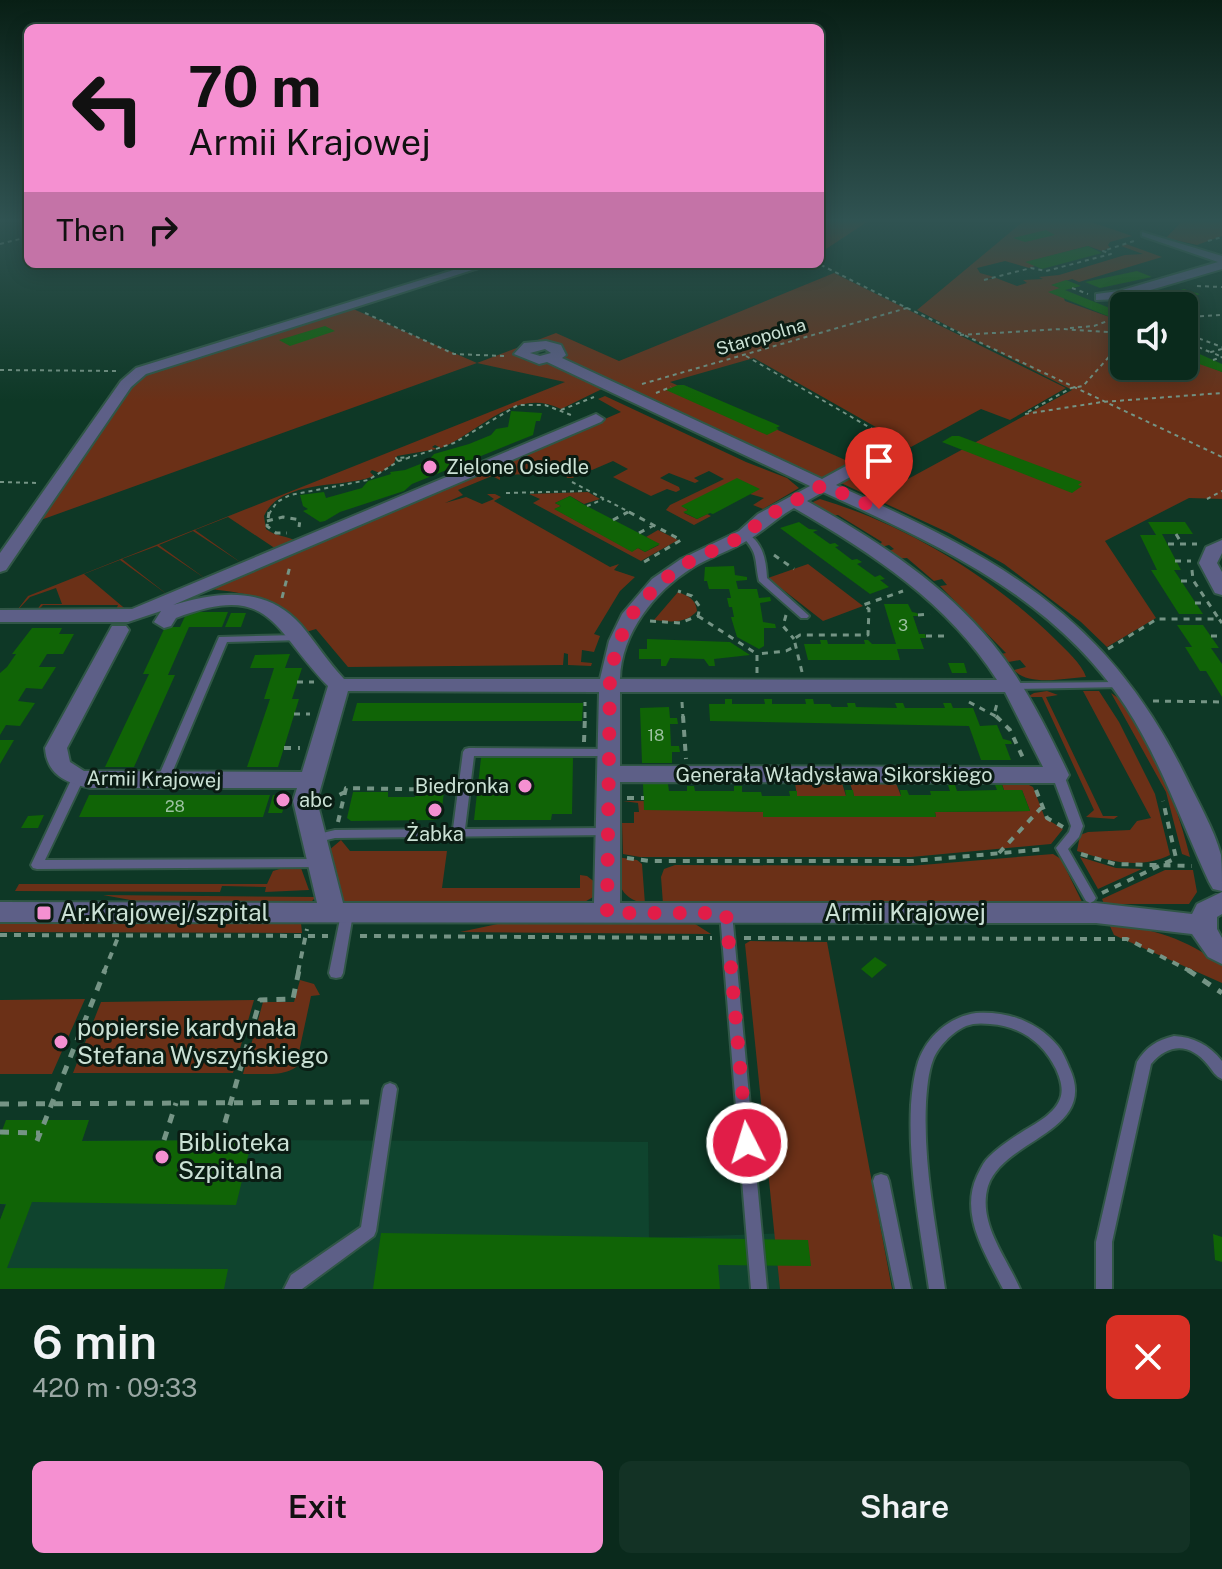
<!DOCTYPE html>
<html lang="en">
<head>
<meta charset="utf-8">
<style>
  body { margin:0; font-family:"Public Sans",sans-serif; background:#133225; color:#f1f3f6; height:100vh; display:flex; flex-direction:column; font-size:30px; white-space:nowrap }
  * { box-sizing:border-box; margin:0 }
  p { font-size:26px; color:#99a7a3 }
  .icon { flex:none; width:44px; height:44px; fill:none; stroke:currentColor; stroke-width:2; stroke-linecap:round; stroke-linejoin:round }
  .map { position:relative; height:1289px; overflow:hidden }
  .drawer { display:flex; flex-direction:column; background:#0a2a1c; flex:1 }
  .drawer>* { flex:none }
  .banner { position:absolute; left:24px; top:24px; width:800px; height:244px; border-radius:12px; box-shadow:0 4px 20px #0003,0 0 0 2px #2a463b; background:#f590d1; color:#111; overflow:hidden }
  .controls { position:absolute; left:1110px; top:292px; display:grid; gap:16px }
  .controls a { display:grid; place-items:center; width:88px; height:88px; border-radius:12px; background:#0a2a1c; box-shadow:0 4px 20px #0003,0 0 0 2px #2a463b; font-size:40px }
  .pin { position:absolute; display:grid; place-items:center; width:68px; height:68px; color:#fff; margin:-82px -34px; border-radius:50% 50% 50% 0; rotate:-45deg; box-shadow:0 0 8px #0007 }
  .pin .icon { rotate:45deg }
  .me { position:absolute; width:88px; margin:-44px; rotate:355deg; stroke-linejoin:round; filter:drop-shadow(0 0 6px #0008) }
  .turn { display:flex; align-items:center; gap:28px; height:168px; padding:0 32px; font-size:36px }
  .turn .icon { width:104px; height:104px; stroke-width:2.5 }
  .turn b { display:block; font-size:56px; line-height:68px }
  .then { display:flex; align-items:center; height:76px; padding:0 32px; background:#0003; gap:16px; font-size:30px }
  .round { display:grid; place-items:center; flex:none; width:84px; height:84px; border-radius:12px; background:#133225 }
  .head { display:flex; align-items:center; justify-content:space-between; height:136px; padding:0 32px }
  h1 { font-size:48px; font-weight:600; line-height:60px }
  .cta { display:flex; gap:16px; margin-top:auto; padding:16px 32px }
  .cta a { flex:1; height:92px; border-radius:12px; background:#f590d1; color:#111; font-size:32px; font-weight:600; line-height:92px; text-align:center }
  .cta a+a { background:#133225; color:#f1f3f6 }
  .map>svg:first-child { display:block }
  .built { fill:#0f442e }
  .green { fill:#6b3017 }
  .building { fill:#106406 }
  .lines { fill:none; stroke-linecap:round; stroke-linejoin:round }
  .lane-casing { stroke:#305646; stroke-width:4 }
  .street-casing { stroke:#305646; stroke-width:4 }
  .path-far3 { stroke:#759485; stroke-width:2; stroke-dasharray:4 4; stroke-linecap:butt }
  .path-far2 { stroke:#759485; stroke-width:3; stroke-dasharray:6 6; stroke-linecap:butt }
  .path-far1 { stroke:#759485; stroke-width:4; stroke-dasharray:7 7; stroke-linecap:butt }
  .path { stroke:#759485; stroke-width:5; stroke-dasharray:9 9; stroke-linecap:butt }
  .lane { fill:#5d5f87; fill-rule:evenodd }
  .street { fill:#5d5f87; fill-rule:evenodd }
  .route { stroke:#e11d48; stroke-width:14; stroke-dasharray:0 25.2 }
  .poi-dot { fill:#f590d1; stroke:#0a1c13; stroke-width:3 }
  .labels { text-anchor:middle; stroke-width:6; stroke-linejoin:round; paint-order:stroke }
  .number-label { font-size:16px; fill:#9cc2a1 }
  .far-street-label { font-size:18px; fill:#cbe1d5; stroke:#0a1c13 }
  .poi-label { font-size:20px; fill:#cbe1d5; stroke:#0a1c13; text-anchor:start }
  .street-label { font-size:20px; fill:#cbe1d5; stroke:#0a1c13 }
  .near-poi-label { font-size:24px; fill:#cbe1d5; stroke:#0a1c13; text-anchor:start }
  .near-street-label { font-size:24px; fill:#cbe1d5; stroke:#0a1c13 }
</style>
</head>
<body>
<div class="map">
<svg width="1222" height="1289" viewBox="0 0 1222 1289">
  <rect width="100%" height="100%" fill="#0e3826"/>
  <path class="built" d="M252,1140L648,1142L649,1238L881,1230L892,1289H0V1220L6,1205L0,1204V1141Z"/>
  <path class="green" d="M820,220H870L820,253Z
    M1025,220H1086L1132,236L1110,242L1108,245L1110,248L1102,251L1088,246L1027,262L1035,266L1029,268L1005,261L977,268L980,273L994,277L984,280L996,278L1017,286L1027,283L1023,280L1043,279L1039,277L1059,275L1125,255L1143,254L1121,246L1126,244L1162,257L1079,282L1072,279L1052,285L1060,288L1065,301L1115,319L1124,316V366H1184V356L1222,372V499L1189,498L1105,541L1156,618L1107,647L1081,622L1004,564L949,533L841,483L851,476L895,486L1072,390L917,310Z
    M1183,220L1222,222V236L1197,245L1166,238Z
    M834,273L1066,388L1010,420L981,409L911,447L754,358L670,382L852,463L827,477H820L564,361L565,353L561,346L521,347L517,354L524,360L552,364L602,389L561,409C515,386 480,432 441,448L435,445L432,447L437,449L397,456L394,463L380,473L372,470L370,472L374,476L365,479C334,487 279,482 264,516L266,529C276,537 287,535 298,542L276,549L228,517L195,530L243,564L193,531L159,545L206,579L157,546L122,559L168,595L120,560L84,574L129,612H115L118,605H43L35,613L41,604H62L56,588L30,597L15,613L28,596L565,382L477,363L38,521L132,383L147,371L351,308L477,363L556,333L619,361Z
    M605,396L746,462L787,478L799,488L763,509L753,505L764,498L750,494L682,506L688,510L684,513L697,519L707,514L711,516L694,525L666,510L670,505L724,479L709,471L694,478L699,481L695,483L669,473L660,478L679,487L680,490L676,492L667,489L651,496L613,477L628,469L613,461L592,470L575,461L565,465L574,471L570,473L574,478H567L565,473L500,475V480L492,476L458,490L463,495L445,503L466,497L482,504L494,499L487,494H495L501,497L494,501L610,567L619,564L614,570L635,577L620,591L594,634L600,636L594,652L582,650L581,662L592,663L591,666L568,665V654L564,653L563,665L348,667L316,629L303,633C272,596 257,595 211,589L621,412L598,399Z
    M588,492L600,499L584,504L570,496L555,503L561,506L555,509L632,551L638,548L645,552L659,545L646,537L658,530L678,540L641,561L533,503L540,499L529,494Z
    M820,499C907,525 992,577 1056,640C1066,650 1082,664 1086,677C1065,678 1029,687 1014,670L1026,667L1020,660L1003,663L996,655L1006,653L940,586L947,585L942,579L934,581L907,558L894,559L884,553L894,549L889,545L877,548L882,542L838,515L832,516L815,506L813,502Z
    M808,564L863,606L823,621L768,578Z
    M678,592C688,596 696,599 697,611C686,624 670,622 654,620Z
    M1047,691L1058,695L1046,697L1103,816H1118L1114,819L1086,817L1094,810L1042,697H1027L1034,693Z
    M1083,691H1099L1119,722L1155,794L1170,855C1138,870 1109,861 1077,851L1080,835L1088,832L1130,830L1137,821L1151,818Z
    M1111,693L1121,700C1155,752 1175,797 1190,857L1182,854L1166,792Z
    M795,783H842L846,796H797Z
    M850,783H896L901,796H854Z
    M1002,784H1027L1033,787L1045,818L1063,829L1051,844L911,857H640L623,854L622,823H634V812H639L638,803L623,801H644V809L763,812L764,817H936L935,812L1030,811L1022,790H1004Z
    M341,840L350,851H447L442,888H580V875L587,876L596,883L595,896L581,904L346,905L342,902L328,851Z
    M1053,854L1061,859L1083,904H663L661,877L664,869L675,865L910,866Z
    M617,857L637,860L642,864L645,904C618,897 617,882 617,857Z
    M1080,857L1116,868L1142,869L1098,889Z
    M283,868H301L309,890L265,892L266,887L222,886L220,892L15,891L19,884H267L273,871Z
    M1165,870H1193L1197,892L1189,904H1104L1102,899Z
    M103,895L316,897L309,904L147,903Z
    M0,922L301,923L302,933L0,932Z
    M507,922H692L711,934L460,932Z
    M1109,924C1153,928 1186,939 1222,965V983L1114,935Z
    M750,941L827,942L892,1289H780L745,944Z
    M300,980L314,984L320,995L311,996L299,1052H308C295,1080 269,1073 243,1074L263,1002H294Z
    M85,999L52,1074H0V1000Z
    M254,1000L233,1073H73L101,1002Z"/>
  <path class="building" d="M1046,230L1055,235L1025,242L1013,238Z
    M1088,246L1102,253L1042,269L1025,262Z
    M1137,271L1152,277L1100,288L1085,282Z
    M1066,280L1081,286L1065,290L1122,313L1110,317L1048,292L1060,288L1051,285Z
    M1184,289L1200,294L1171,306H1146L1171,295L1167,294Z
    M325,326L335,331L290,346L279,340Z
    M1184,335L1200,341L1184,347L1222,364V372L1185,359L1188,358L1184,356Z
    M678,385H684L780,426L776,428L779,429L767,435L666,390Z
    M511,411L542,413L540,421H536L533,435L412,484L404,491L340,512L325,521L320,522L303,511L308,509L303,506L300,495L324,492L326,498L362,488L368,481L391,474L390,472L405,470L428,461L434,454L469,444L491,435L496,429L508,427Z
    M952,436H959L1082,482L1078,485L1082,486L1072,493L942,442Z
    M737,478L760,489L713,514L710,513L697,519L683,512L688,510L681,506Z
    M570,496L583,504L660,544L645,552L638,548L632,552L554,509L561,506L555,503Z
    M799,522L809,529L818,530L813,532L830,544L835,543L839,546L835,547L852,560L857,559L862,562L857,564L875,577L880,575L885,579L880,580L889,587L870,594L780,528Z
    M1148,522H1185L1193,534H1162L1181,570H1174L1203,614H1179L1151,570H1157L1140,535H1156Z
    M734,566L735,575L747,577V580L736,581L738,589H757L759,598L770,597L771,601L760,603L763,622L775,624L776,628H764V646L759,649L737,637L731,617H734L732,607H729L727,598H731L729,589H709L707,581H704L705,567Z
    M884,604H908L912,612L917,613L919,616H913L919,634H925L926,638H920L924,649H897L900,660H808L804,644H821L820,640H827L828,644H865L864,640H868L872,644H896Z
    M187,612H228L222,627H189L168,675H175L134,767H105L149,674H143L165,627H180Z
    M231,613H246L241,627H225Z
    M1177,625H1203L1219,648H1211L1222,664V697L1206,671H1200L1185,647H1192Z
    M32,628H62L59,634H74L63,654H47L39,667H56L42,689L26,688L21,696L18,701L35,703L20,726L6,725L0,735V673L7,667L16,654H12Z
    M647,639L730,642L750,655L714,659L715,666H709L704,659L670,658L666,666H661V659H639V649H647Z
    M290,654L285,668H302L292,699H299L278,767H247L270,699H264L274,668H250L255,655Z
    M948,663H964L967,673H952Z
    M725,699H732V704H765L764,699H772V704H806L805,699H813L814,704H830L832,707H848L847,703H855L856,707L897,708L895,703H903L905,708H945L943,703H951L953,708H973L980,726L997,725L1003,739L1011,741L1012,744H1005L1011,760H981L969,726L710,721L709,704H725Z
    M357,703H583L582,721H352Z
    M669,707L670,718H677L678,724H670L671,746H679L680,752H672V763H642L640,708Z
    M0,740H14L0,764Z
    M481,758H573L572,814H552L551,820H474Z
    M643,784H668L669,791H687V786H694L695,791H734V786H742V792H761L762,796H790L789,791H797V796H846L845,790H853L854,796H901L900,790H907L909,795H931L930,791H950L948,785H955L957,791L997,790L995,785H1002L1004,790H1022L1030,811L935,812L936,817H763V812L644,810Z
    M416,791H444L441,817L436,820L351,821L347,818L353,792H388V797H415Z
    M89,795H270L263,817H79Z
    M273,795H288L282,813H268Z
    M44,815L38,828H21L28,816Z
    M875,957L887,965L872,978L861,969Z
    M6,1120H89L82,1141L252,1140L236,1205L32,1202L7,1268L228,1269L224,1289H0V1220L6,1204H0V1136Z
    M381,1233L808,1240L811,1266L718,1265L720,1289H373Z
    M1213,1234L1222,1237V1262L1215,1260Z"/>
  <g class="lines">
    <g class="lane-casing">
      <path id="lane" d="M745,532C763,542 766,559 767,578L807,614L809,616L807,618H801L759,581C754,558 759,554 741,535Z
        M298,635L303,638L302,640L227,642L169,780L167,783H159L157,780L219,637Z
        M1120,682L1124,683L1125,685L1124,687L1012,689L1007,686L1012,683Z
        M469,748L613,749L615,752L613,755L609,756H474L465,829L607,828L611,829L613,832L611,835L335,838L314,843L310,842L308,839L310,836L335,830L453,829L463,752L465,749Z
        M1058,771L1062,772L1064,775L1083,826L1079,837L1068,849L1096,898L1094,901L1090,903L1086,901L1056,848L1069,832L1071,826L1052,775L1054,772Z
        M78,774L82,775L84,778L45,860L319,859L323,860L325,863L323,866L319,867L37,869L33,868L31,865L72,778L74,775Z
        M726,908L731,910L732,913L767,1289H751L720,913L721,910Z
        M347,909L352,911L353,914L343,973L341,977L336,978L331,977L329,973L341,914L342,911Z
        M976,1013C1007,1011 1037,1021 1058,1046C1063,1052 1066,1060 1069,1067C1100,1132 1004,1138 988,1186C977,1223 1007,1258 1020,1289H1003C986,1255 959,1215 977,1176C980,1170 982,1165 986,1160C997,1148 1011,1139 1025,1130C1037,1123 1055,1113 1060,1099C1064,1089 1060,1078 1056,1069C1043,1042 1020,1026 990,1024C982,1023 973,1023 966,1026C952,1032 938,1047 933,1060C928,1073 927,1089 926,1102C923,1165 936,1227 945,1289H929C920,1228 908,1166 911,1105C912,1091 914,1075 918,1062C927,1036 949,1017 976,1013Z
        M1174,1036C1194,1037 1209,1045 1222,1061V1079C1215,1076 1213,1071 1208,1065C1190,1043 1169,1043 1151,1064L1112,1242V1289H1096V1242L1137,1062C1146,1047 1157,1040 1174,1036Z
        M390,1083L395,1085L397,1089L376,1231L374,1236L302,1289H284L291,1275L361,1227L383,1089L385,1085Z
        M881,1174L887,1176L889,1181L911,1289H895L873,1181L875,1176Z"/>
    </g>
    <g class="street-casing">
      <path id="street" d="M1142,232L1222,256V269L1120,299L1096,300V294L1119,291L1218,262L1142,236Z
        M473,264H491L146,374L131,387L6,570L0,572V553L121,381L136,368Z
        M546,341L561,345L566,355L562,358L822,479L879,448H891V454L836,485C995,556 1106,613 1186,777C1198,802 1214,829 1221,855C1222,866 1222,880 1222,891L1213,889L1209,882C1182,824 1161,761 1126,707C1056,598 937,544 823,492L807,501C874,539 942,582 992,643C1024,682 1047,729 1069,775L1066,780L1058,783L620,782V903H1096L1192,914L1197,904L1222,892V914L1217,917V929L1222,938V964L1208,957L1192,934L1096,923L0,922V902L317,903L293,801L297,788H90C66,783 47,775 45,748L112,626H126L129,630L67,748L70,762L84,771L302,772L328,686C272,629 272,581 176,618L171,626L164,628L154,622L161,611L128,622H0V610L132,609L596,414L604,419L601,422L173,605C219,591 266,586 301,625C316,643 328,662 344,679H600L609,641L622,614L652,579L681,559L739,531L758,514L810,486L547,362L539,364L514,354L524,343ZM545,349L551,353L540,356L530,353ZM794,508C872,553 948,603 997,680L620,679C621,633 655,591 692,568C710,557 730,551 748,540C764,531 778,517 794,508ZM348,691L599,692L594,903H343L317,801ZM620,692H1005L1043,767L620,766Z
        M1222,540V553L1217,563L1222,572V595L1215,593L1199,563L1206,547Z"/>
    </g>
    <path class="path-far3" d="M1208,241L1222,237
      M0,244L28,237
      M984,280L1031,268L1046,271L1111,254L1103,251L1137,240
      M1197,286L1222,287
      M1072,288L1088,294
      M907,308L1222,457
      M365,313L454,354L504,356
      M1184,317L1222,315
      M1070,328L1094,326L1124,315
      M1184,333L1222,347
      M960,335L1062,329L1124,333
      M1191,344L1210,352
      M1222,349L1211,352L1222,357
      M746,356L888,438
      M1213,360L1222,357
      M0,370L118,371
      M642,384L907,308L819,264
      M656,393L671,387
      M561,410L594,397
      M1028,412L1071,388L1083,386L1124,340
      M1025,414L1102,402L1222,393
      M398,461L396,458L410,457
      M0,482L38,483
      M572,482L633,514
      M506,493L585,491
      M1207,499L1222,491
      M587,506L604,499
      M269,514L277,502L290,495L368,480L399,461L454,443L518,405H545L571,415
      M624,514L629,512"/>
    <path class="path-far2" d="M269,512L267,526L276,533H287
      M629,512L681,540L639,565
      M613,520L628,512
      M267,521L283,517L300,520L299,527
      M639,533L654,525
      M1176,534L1182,544
      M1168,544H1197
      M774,555L794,569
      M1175,561H1191
      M1192,570L1193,580L1219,619
      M1181,581H1193
      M282,598L290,566
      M1195,603H1208
      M786,615L783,626L794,639
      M918,615L930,614
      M698,616L757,654
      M650,621L680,623L698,616L700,607L692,596L678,591
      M926,636H950
      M1211,636H1222
      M1108,649L1157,619H1219L1222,623
      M802,672L794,639L800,635H868L869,609L863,605L903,591
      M757,673V654L786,651L796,646
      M297,682H314
      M1153,701L1222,702
      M682,702L683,718
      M969,702L999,718
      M995,711L998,700
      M294,714H310
      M585,718V702"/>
    <path class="path-far1" d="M683,716L686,759
      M996,716L1010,730L1024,760
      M584,742L585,716
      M284,748H300
      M1036,790L1047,818L1063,827
      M627,798H644
      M327,801L345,792
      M338,822L346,788L449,790
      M999,853L1042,807
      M1081,854L1115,864L1192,866
      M627,858L650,861H913L1046,849
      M1102,893L1176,858L1163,801
      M0,935L328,936
      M360,936L712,938
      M744,938L1127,939L1192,972
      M104,972L119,935
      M298,972L307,929"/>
    <path class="path" d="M1188,970L1222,993
      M0,1104L373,1102
      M0,1132L40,1133
      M164,1140L176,1103
      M220,1140L260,1000L293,999L299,970
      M37,1141L105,970"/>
    <use href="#lane" class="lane"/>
    <use href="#street" class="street"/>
  </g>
  <linearGradient id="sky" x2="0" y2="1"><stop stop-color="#081f15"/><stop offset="0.55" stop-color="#305352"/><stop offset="1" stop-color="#305352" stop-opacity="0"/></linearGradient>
  <rect width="1222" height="401" fill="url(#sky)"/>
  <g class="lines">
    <path class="route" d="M747,1143L726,913H607L610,673L619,641L632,614L659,583L687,563L745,535L764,518L823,485L879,509"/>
  </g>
  <g class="poi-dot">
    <circle cx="430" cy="467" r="8"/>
    <circle cx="525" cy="786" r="8"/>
    <circle cx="283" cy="800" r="8"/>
    <circle cx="435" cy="810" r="8"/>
    <rect x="36" y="905" width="16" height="16" rx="4"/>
    <circle cx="61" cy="1042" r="8"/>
    <circle cx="162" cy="1157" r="8"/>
  </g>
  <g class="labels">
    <g class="number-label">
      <text x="903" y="631">3</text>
      <text x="656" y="741">18</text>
      <text x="175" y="812">28</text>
    </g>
    <g class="far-street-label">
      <text transform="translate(761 337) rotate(-16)" y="6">Staropolna</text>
    </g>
    <g class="poi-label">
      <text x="446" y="474">Zielone Osiedle</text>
      <text x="509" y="793" text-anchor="end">Biedronka</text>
      <text x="299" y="807">abc</text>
      <text x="435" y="841" text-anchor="middle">Żabka</text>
    </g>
    <g class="street-label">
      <text x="834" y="782">Generała Władysława Sikorskiego</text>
      <text transform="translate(154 779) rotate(1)" y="7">Armii Krajowej</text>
    </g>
    <g class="near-poi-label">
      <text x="60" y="921">Ar.Krajowej/szpital</text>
      <text x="77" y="1036">popiersie kardynała<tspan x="77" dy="28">Stefana Wyszyńskiego</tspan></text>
      <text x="178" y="1151">Biblioteka<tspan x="178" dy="28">Szpitalna</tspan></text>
    </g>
    <g class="near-street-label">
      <text x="905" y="921">Armii Krajowej</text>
    </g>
  </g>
</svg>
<div class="controls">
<a><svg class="icon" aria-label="sound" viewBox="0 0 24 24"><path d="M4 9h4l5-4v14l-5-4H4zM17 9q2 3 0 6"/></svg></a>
</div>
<div class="pin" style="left:879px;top:509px;background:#d93025"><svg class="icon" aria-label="arrive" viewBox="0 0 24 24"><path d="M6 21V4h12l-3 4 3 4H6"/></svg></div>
<svg class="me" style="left:747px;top:1143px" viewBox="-20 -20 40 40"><circle r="17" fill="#e11d48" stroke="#fff" stroke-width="3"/><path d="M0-11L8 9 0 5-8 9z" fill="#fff"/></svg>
<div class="banner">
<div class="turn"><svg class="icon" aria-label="left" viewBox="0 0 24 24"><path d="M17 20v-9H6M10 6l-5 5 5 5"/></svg><div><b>70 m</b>Armii Krajowej</div></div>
<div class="then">Then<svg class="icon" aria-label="right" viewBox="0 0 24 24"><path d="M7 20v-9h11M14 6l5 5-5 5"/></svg></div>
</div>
</div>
<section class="drawer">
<div class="head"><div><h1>6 min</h1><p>420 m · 09:33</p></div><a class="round" style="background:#d93025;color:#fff"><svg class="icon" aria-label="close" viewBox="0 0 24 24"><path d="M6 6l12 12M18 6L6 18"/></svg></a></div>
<div class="cta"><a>Exit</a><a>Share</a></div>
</section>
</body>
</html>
